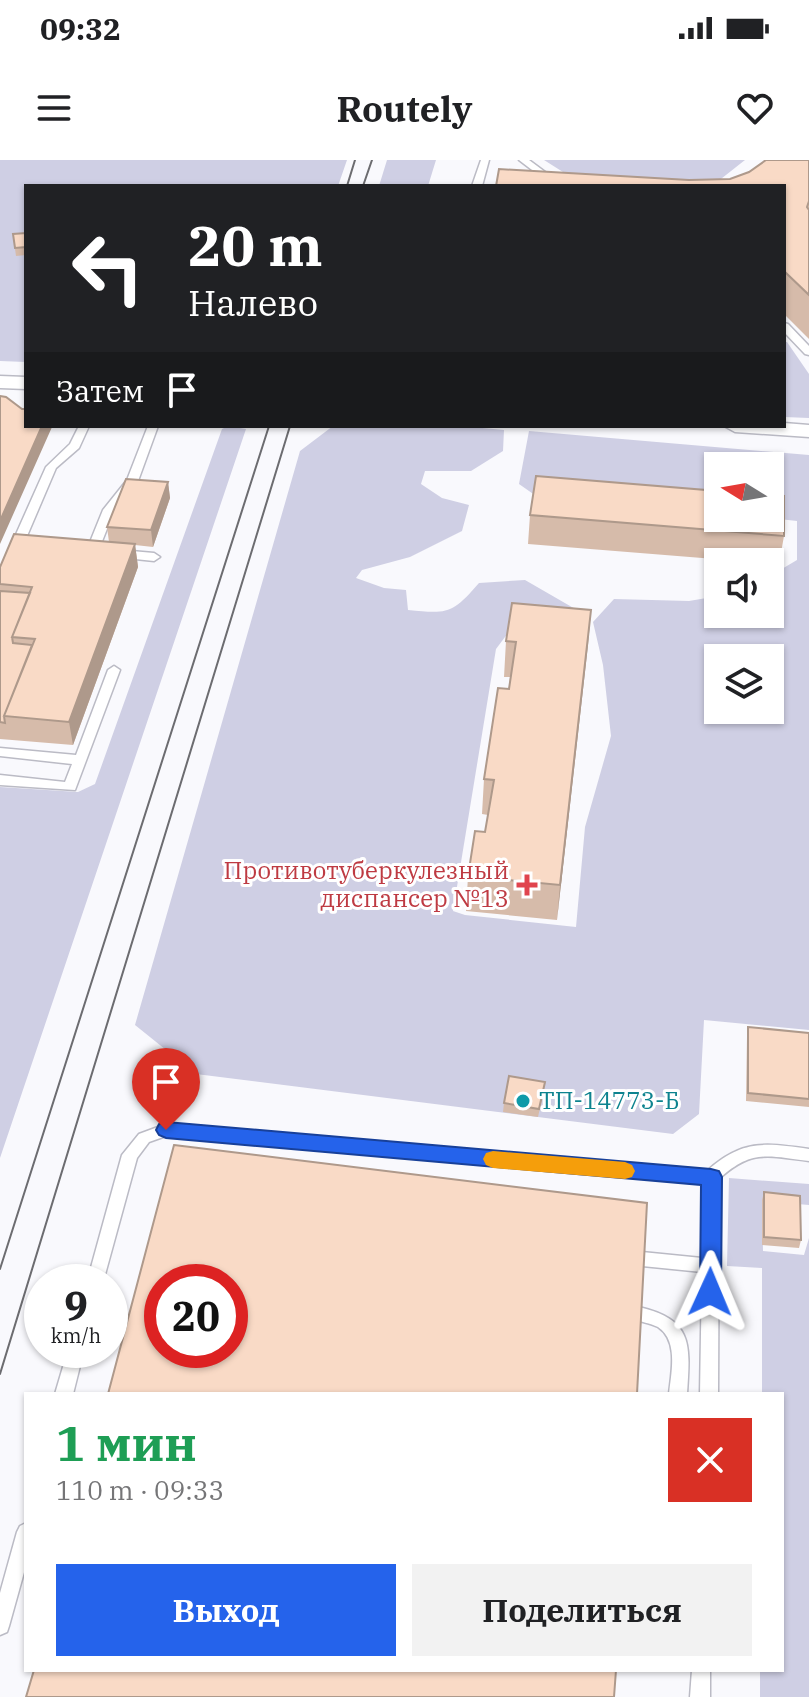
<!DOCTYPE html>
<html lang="ru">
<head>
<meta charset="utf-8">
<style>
  body { margin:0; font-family:"IBM Plex Serif",serif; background:#f2f2f2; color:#202124; height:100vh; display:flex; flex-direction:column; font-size:30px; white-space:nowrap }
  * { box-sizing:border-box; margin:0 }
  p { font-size:26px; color:#757577 }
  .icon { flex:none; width:44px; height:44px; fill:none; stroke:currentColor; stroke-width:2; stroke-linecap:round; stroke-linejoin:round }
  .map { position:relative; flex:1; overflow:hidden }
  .details { position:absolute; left:24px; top:1232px; width:760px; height:280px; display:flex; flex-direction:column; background:#fff; border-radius:0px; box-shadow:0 2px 6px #0004 }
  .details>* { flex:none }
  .banner { position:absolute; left:24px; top:24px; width:762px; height:244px; border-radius:0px; box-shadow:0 2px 6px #0004; background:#202124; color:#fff; overflow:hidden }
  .needle { width:52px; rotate:281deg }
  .controls { position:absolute; left:704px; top:292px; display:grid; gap:16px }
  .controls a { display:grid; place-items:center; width:80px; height:80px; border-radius:0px; background:#fff; box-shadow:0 2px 6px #0004; font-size:40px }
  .speed { position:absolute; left:24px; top:1104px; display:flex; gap:16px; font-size:40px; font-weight:700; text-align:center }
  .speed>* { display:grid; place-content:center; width:104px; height:104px; border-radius:50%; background:#fff; box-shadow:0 2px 6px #0004; line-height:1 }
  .speed small { font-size:20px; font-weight:400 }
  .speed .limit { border:12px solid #d22; background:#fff; color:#111 }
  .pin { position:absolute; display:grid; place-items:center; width:68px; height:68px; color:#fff; margin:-82px -34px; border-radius:50% 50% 50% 0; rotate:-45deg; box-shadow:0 0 8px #0007 }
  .pin .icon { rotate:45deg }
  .me { position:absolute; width:88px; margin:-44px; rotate:1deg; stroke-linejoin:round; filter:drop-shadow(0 0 6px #0008) }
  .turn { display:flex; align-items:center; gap:28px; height:168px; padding:0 32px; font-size:36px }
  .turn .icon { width:104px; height:104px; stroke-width:2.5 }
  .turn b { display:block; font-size:56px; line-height:68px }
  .then { display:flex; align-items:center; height:76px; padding:0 32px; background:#0003; gap:16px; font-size:30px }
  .round { display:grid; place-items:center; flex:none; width:84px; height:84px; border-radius:0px; background:#f2f2f2 }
  .summary { display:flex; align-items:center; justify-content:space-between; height:136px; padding:0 32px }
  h1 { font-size:48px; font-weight:800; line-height:60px; color:#1e9e55 }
  .action { display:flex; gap:16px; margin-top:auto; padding:16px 32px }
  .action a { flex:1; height:92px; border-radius:0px; background:#2563eb; color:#fff; font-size:32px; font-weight:800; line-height:92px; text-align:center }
  .action a+a { background:#f2f2f2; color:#202124 }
  .status { display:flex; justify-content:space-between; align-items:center; height:56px; padding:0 40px; background:#fff; direction:ltr }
  .status svg { height:22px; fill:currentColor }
  header { display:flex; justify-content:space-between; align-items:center; height:104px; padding:0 32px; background:#fff; font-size:36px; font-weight:800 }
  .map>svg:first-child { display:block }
  .green { fill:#cfcfe4; fill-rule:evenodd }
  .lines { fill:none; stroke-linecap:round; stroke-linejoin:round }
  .service-casing { stroke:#bbbbc5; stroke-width:3 }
  .minor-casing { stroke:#bbbbc5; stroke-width:3 }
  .service { fill:#fff; fill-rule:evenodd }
  .minor { fill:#fff; fill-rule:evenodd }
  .tram { stroke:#6c6c70; stroke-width:2 }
  .wall { fill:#d6bbaa }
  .shaded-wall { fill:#ae998b }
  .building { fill:#f9dac6; stroke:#ae998b; stroke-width:2; fill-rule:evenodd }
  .route { fill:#2563eb; stroke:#184099; stroke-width:2 }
  .slow { fill:#f59e0b }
  .health-dot { fill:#e0444e; stroke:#fff; stroke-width:3 }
  .culture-dot { fill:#0f9aa8; stroke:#fff; stroke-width:3 }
  .labels { text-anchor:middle; stroke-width:6; stroke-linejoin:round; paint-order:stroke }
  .health-label { font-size:24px; fill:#be3a42; stroke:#fff; text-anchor:end }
  .culture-label { font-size:24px; fill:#0d838f; stroke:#fff; text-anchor:start }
</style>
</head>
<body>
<div class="status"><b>09:32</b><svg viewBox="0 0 49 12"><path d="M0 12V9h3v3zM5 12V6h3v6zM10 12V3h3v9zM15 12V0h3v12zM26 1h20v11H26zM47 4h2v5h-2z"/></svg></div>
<header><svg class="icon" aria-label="menu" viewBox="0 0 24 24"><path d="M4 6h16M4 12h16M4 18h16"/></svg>Routely<svg class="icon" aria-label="heart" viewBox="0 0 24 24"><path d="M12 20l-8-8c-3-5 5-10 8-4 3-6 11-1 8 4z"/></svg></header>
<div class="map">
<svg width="809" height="1537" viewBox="0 0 809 1537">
  <rect width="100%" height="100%" fill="#f9f9fd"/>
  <path class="green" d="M0,0H347L338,26H26V202L0,201Z
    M387,0H436L428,26H379Z
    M544,0H745L712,26L574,19Z
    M784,182H787L809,214V258L784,257Z
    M228,266L246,269L0,998V627L78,632L95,624L222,269Z
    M333,266H461L504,270L503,291L471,311H425L421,324L442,338L469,345L462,371L410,397L362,410L356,418L384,428L406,430L408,450C448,454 452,454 479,423L525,420L577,450L508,473L496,489L453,751L465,755L576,767L585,667L611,576L603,505L593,462L614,439L689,441L718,436V454H770V416L797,400V361L770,358V306H718V353L539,338L519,324L529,271L809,295V870L704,860L699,954L673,974L196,914L135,865L300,291ZM718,498H770V550H718Z
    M729,1018L809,1024V1045L762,1041L763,1091L804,1095L809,1078V1537H760V1510H782V1234H762V1108L727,1106Z"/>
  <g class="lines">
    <g class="service-casing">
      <path id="service" d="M481,0H489L482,26H472Z
        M519,0H529L564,26H553Z
        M784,163L788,164L809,186V195L805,194L784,172Z
        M79,266H89L79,288L56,308L21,390L15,394L11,392L9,390L46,307L70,284Z
        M148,266H158L138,321L114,351L99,389L105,393L99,397L88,395L86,392L103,350L127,320Z
        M120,390L154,393L160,397L154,401L116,397V391Z
        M114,506L120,510L75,630L0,625V615L65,622L72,604L0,596V588L76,595L108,510Z
        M166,964L708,1010C743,979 765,983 809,989V1001C767,996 752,989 719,1019L718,1234H700L702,1112L642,1106L636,1104L634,1099L636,1094L642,1092L702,1098L703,1023L166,976L149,982L137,998L103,1122H87L122,995L139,974Z
        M639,1147C694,1160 690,1185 687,1234H669C671,1213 679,1181 658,1167C650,1163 641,1162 633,1159L631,1154L633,1149Z
        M68,1190H84L73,1234H55Z
        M26,1363V1405L9,1466L7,1472L0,1475V1433L17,1372L20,1366Z
        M692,1510H710V1537H690Z"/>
    </g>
    <g class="minor-casing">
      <path id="minor" d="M0,216L26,217V229L0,228Z
        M784,263L809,265V277L735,272L724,266H784Z"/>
    </g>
    <use href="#service" class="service"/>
    <use href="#minor" class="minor"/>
    <path class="tram" d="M347,26L355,0
      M363,26L372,0
      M0,1109L269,266
      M0,1214L290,266"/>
  </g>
  <path class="wall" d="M809,0V179L784,154V26L689,20L730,19Z
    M26,73V95L16,96L13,74Z
    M168,322L170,338L153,387L135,385L138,407L73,585L0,579V407L109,382L107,367Z
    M530,355L784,376L779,404L770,403V402H752L528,384Z
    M591,450L557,760L466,751L468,716L485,672L488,655L482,654L484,619L509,529L510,517H504L506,481Z
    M748,867L809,873V947L746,941L747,876Z
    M544,930L538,957L503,952L504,943Z
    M764,1032L801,1080L799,1088L762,1085V1040Z"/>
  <path class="shaded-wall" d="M42,266H52V267L0,384V361Z
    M168,322L170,338L153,387L151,370Z
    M135,384L138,407L73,585L69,562Z
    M591,450L588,485L557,760L560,725Z"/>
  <path class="building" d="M766,0H809V41L807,47L809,50V135L784,111V26H496L499,9L689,20L730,19L749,12Z
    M26,73V87L15,88L13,74Z
    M0,236L6,237L22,249H26V266H42L0,361Z
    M536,316L718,331V358H770V335L784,336V376L530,355Z
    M126,319L168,322L151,370L107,367Z
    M14,374L135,384L69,562L4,556L35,479L12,477L32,427L0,424V407Z
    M0,431L30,433L12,477L13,483L32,485L4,556L5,563L0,562Z
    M512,443L591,450L560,725L468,716L475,671L485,672L494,620L484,619L498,528L509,529L516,482L506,481Z
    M748,867L809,873V939L748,933Z
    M509,916L545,922L539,949L504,943Z
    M174,985L647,1043L637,1234H108ZM162,1122H230V1190H162Z
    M764,1032L800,1036L801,1080L764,1077Z
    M34,1510H616L614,1537H26Z"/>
  <path class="route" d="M166,962L711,1009L719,1011L722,1017L721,1132L718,1138L710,1141L703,1138L700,1132L701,1025L166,978L159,975L156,970L159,964Z"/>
  <path class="slow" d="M493,991L625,1002L632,1005L635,1011L632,1017L625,1019L493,1008L486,1005L483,999L486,993Z"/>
  <path class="health-dot" d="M523 713h8v8h8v8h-8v8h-8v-8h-8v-8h8z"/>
  <circle class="culture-dot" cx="523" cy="941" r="8"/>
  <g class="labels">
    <g class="health-label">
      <text x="509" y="719">Противотуберкулезный<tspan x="509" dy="28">диспансер №13</tspan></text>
    </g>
    <g class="culture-label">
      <text x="539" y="949">ТП-14773-Б</text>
    </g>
  </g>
</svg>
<div class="controls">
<a><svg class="needle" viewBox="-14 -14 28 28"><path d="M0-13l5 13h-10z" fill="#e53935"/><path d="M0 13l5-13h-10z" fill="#757577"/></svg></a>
<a><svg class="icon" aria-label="sound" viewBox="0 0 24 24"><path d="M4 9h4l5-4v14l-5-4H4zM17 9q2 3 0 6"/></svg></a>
<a><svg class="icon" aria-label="layers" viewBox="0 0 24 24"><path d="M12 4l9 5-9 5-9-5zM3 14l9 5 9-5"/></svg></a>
</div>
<div class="speed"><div>9<small>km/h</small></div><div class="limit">20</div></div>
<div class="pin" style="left:166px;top:970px;background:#d93025"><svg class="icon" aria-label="arrive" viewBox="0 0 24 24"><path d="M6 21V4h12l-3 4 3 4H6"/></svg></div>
<svg class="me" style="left:710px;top:1132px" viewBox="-20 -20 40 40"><path d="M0-17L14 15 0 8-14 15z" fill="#2563eb" stroke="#fff" stroke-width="4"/></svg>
<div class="banner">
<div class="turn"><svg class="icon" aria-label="left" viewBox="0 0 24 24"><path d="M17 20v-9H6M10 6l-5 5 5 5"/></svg><div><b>20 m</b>Налево</div></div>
<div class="then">Затем<svg class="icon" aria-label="arrive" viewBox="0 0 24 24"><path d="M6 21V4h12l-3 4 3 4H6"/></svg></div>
</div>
<section class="details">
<div class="summary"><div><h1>1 мин</h1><p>110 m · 09:33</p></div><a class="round" style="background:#d93025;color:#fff"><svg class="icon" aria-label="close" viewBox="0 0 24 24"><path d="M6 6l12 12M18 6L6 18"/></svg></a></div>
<div class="action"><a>Выход</a><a>Поделиться</a></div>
</section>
</div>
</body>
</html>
